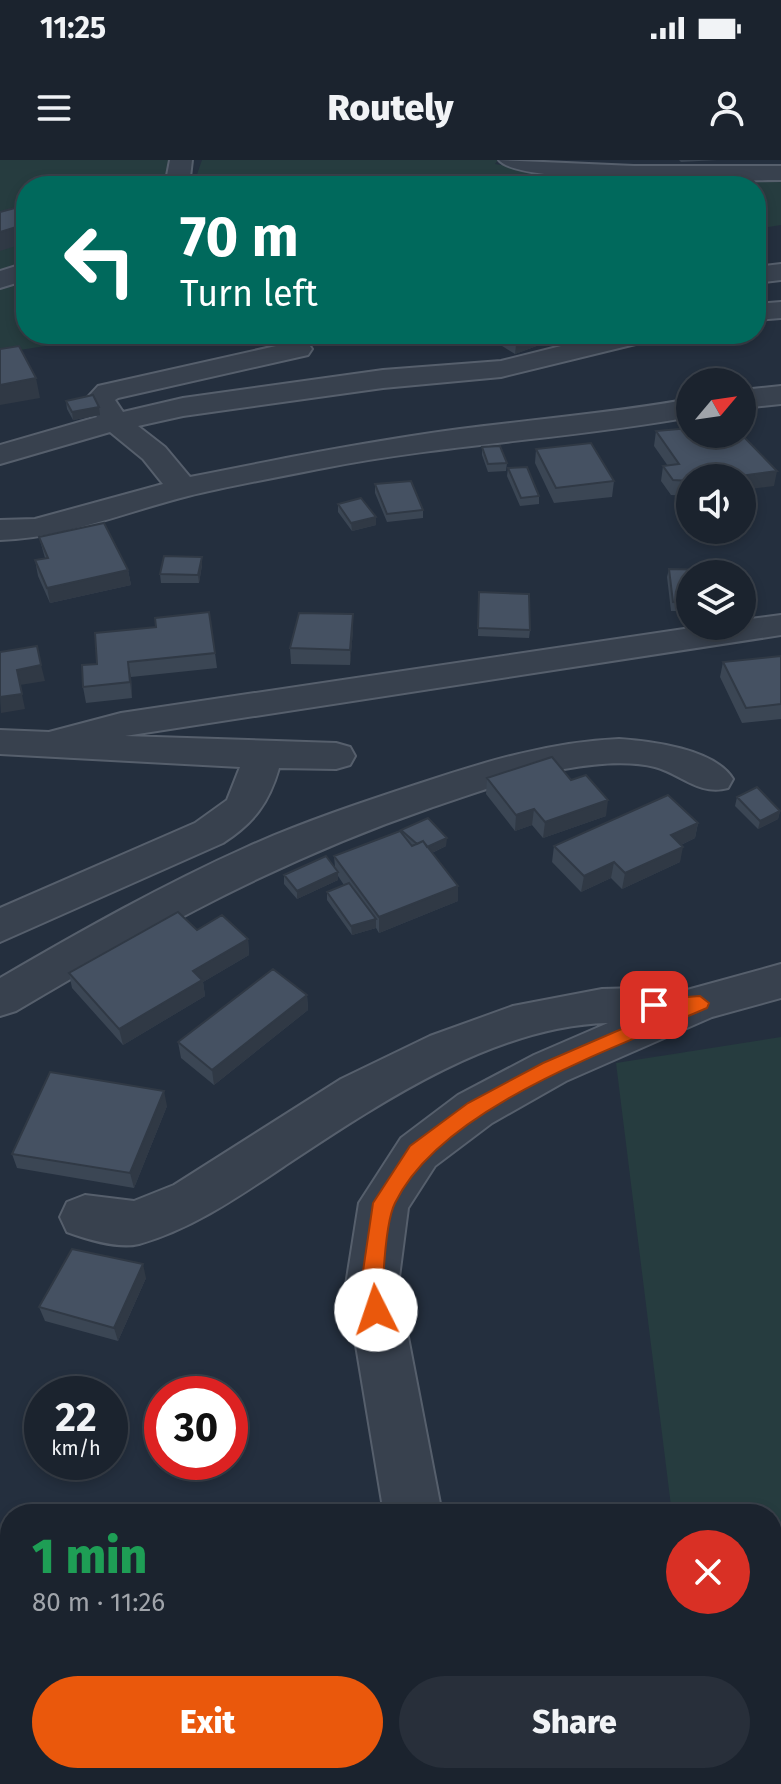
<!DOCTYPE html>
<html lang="en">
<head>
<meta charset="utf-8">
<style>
  body { margin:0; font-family:"Fira Sans",sans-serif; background:#282f3a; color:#f1f3f6; height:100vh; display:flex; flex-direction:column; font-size:30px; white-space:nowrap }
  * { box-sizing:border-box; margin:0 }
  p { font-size:26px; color:#a0a4aa }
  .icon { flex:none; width:44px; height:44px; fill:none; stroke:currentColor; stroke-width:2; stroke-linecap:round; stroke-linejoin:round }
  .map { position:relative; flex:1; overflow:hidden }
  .panel { position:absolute; left:0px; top:1344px; width:782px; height:280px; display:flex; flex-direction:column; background:#1b232e; border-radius:32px 32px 0 0; box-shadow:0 4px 12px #0003,0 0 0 2px #39404a }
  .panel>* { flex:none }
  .hud { position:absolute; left:16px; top:16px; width:750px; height:168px; border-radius:32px; box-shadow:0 4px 12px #0003,0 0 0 2px #39404a; background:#00695c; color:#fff; overflow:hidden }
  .needle { width:52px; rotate:61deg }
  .tools { position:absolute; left:676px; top:208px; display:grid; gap:16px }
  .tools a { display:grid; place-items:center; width:80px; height:80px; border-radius:50%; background:#1b232e; box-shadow:0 4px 12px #0003,0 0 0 2px #39404a; font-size:40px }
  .speed { position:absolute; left:24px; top:1216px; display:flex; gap:16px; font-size:40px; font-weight:700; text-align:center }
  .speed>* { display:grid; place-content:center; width:104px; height:104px; border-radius:50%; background:#1b232e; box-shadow:0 4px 12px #0003,0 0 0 2px #39404a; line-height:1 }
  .speed small { font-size:20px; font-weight:400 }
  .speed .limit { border:12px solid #d22; background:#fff; color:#111 }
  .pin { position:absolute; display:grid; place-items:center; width:68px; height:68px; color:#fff; margin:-34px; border-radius:16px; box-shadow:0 4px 12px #0006 }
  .me { position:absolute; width:88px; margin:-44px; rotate:356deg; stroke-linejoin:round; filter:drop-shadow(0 0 6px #0008) }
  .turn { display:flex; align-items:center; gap:28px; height:168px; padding:0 32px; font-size:36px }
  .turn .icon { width:104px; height:104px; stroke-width:2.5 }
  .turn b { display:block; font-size:56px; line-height:68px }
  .round { display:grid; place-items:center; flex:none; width:84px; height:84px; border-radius:42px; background:#282f3a }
  .summary { display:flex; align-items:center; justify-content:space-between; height:136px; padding:0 32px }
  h1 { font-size:48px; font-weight:800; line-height:60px; color:#1e9e55 }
  .action { display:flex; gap:16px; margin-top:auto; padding:16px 32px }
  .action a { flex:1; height:92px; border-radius:48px; background:#ea580c; color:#fff; font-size:32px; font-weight:800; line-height:92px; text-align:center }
  .action a+a { background:#282f3a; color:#f1f3f6 }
  .status { display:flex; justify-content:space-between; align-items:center; height:56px; padding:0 40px; background:#1b232e; direction:ltr }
  .status svg { height:22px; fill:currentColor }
  header { display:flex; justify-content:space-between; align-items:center; height:104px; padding:0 32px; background:#1b232e; font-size:36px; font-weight:800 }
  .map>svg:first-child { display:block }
  .green { fill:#263c3f }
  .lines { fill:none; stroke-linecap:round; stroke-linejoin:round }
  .minor-casing { stroke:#565f6c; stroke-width:4 }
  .minor { fill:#38414e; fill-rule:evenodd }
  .wall { fill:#3b4654 }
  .shaded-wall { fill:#303945 }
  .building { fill:#455162; stroke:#303945; stroke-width:2 }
  .route { fill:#ea580c; stroke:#983908; stroke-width:2 }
</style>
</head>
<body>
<div class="status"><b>11:25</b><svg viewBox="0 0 49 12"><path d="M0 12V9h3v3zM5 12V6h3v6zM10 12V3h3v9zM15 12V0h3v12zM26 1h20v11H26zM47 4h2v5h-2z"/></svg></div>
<header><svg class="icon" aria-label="menu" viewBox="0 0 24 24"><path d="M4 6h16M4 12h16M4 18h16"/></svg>Routely<svg class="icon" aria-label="person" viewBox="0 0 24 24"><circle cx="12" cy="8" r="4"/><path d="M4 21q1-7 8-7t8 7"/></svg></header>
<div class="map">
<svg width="781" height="1624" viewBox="0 0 781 1624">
  <rect width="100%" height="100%" fill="#242f3e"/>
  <path class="green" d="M0,0H176L166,26H26V103L0,112Z
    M202,0H498L495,4L607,20H781V65L756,69V26H193Z
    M26,120V174H124L0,193V129Z
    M781,877V1624H728L726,1614H772V1354H672L616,903Z"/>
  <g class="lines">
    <g class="minor-casing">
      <path id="minor" d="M170,0H192L189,26H165Z
        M499,0L634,6H781V20C739,20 518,26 499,0Z
        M26,103V120L0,128V111Z
        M781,104V120L756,123V107Z
        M781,142V158L756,160V144Z
        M609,174H656L652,180L501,217L383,228L183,256L138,266L165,287L190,317C280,299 370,281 460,269C537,259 614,253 690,239V257C569,279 445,284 324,308C279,317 233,325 188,336C125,352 65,378 0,380V360L35,359L163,324L143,299L110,272L0,304V285L97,257L86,239L98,226L298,181L308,183L312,189L308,195L118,238L115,240L123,252L183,238L383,210L501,201Z
        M781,226V244L742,248V230Z
        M781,455V475L125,576L336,583L350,587L355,596L350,605L336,609L279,608C269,643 254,663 223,683L0,782V748L195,663L227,640L240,607L0,594V570L49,572L121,553L704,466H742V460Z
        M619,579C651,581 715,589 733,619L728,628C699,636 681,614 655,607C627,600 592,604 564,609C518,617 474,633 430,648C279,700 152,770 16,851L0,856V818C81,771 162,725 247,687C303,662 360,643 418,624C484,602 549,582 619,579Z
        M781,804V838L712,857L566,921L492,963L435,1006L408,1048L398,1125L442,1354H384L346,1125L359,1043L401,978L458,935L534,895L608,863C492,866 377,945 283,1007C238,1037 192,1069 139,1084C119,1089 86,1079 67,1072L60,1057L67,1042L85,1035L134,1041L174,1025L341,919L430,876L513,846L602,829L677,827L687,830Z
        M403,1614H469L466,1624H400Z"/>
    </g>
    <use href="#minor" class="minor"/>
  </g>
  <path class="wall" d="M679,0H717L681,2Z
    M483,174H569L515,194Z
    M66,241L100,255L73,260L67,249Z
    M656,271L719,280L774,326L690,318V336L671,335L661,321L663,306H668L654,286Z
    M482,287L507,303L506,311L488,312L482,295Z
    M536,289L614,321L612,337L554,343L535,303Z
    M508,308L539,336V344L520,346L507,316Z
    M375,324L423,350V358L387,362L375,333Z
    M338,344L376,365L352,371L338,352Z
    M39,377L128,410L131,425L50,443L38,416L35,400L45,398Z
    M202,405L199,423H161L160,414Z
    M669,409L690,414V451H671L667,417Z
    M479,432L530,470L529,478L478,476Z
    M353,454V470L350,505L291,504L290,488Z
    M215,493L217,508L131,517L132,538L86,543L83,527L97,504Z
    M781,496V559L742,563L720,517L723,502Z
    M487,618L571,620L606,656L543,678L532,665L515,671L486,634Z
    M737,637L780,651L778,659L758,669L735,646Z
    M698,663L695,678L681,685L680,702L622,729L611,718L581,732L552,702L554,686Z
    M401,670L446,686L432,693L458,741L379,773L376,768L352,775L327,740V732L344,725L338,716V720L297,739L284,724V715L335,707L334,696Z
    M197,770L248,779L249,795L203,822L205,836L123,885L72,828L69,813Z
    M307,835L308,850L214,925L181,898L178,882Z
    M167,946L134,1028L17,1008L12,994Z
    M146,1118L118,1181L45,1161L39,1147Z"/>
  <path class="shaded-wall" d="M26,64V83L0,91V72Z
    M518,174H569L515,194L517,175Z
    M36,218L40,238L0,245V225Z
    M99,247L100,255L73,260L72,252Z
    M777,311L774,326L742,330V318H725Z
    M376,357V365L352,371L351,363Z
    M202,397V405L199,423L198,415Z
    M128,410L131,425L50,443L47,428Z
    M353,454V470L350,505V490Z
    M128,502L131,517L132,538L130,522Z
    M41,505L45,521L20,525L25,549L1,553L0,537L17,510Z
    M608,640L606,656L543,678L545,662Z
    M534,649L532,665L515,671L516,655Z
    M780,651L778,659L758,669L760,661Z
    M698,663L695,678L668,691L671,675Z
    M447,678L446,686L423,697V688Z
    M683,687L680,702L622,729L625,713Z
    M614,702L611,718L581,732L584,716Z
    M338,712V720L297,739V731Z
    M458,726V741L379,773V757Z
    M376,759V768L352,775L351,766Z
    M248,779L249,795L203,822L205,836L123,885L119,869L193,811Z
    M307,835L308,850L214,925L212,910Z
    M164,931L167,946L134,1028L130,1013Z
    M143,1104L146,1118L118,1181L114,1168Z
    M163,1614H194L171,1624H139Z"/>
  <path class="building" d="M76,23L82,26H67Z
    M26,45V64L0,72V52Z
    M19,186L36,218L0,225V189Z
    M93,235L99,247L72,252L66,241Z
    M690,268V274H716L719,280L744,277L777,311L725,318H690V321L673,320L663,306L679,304L656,271Z
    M591,283L614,321L556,328L536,289Z
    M500,286L507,303L488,304L482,287Z
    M527,307L539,336L521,338L508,308Z
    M411,321L423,350L387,354L375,324Z
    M361,338L376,357L351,363L338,344Z
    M104,363L128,410L47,428L35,400L48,398L39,377Z
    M164,396L202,397L198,415L160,414Z
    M669,409L716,410L717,414H690V443L673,442Z
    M479,432L529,434L530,470L478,468Z
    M209,452L215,493L128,502L130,522L83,527L82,505L97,504L95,473L156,467L155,458Z
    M299,453L353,454L350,490L290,488Z
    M37,486L41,505L17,510L22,534L0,537V492Z
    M781,496V544L746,548L723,502Z
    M552,597L571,620L586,615L608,640L545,662L534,649L516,655L487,618Z
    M757,627L780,651L760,661L737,637Z
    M668,635L698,663L671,675L683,687L625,713L614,702L584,716L554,686Z
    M428,658L447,678L427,687L423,681L417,684L401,670Z
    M400,671L412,686L423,681L458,726L379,757L334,696Z
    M326,696L338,712L297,731L284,715Z
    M349,723L376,759L351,766L327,732Z
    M178,752L197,770L222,755L248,779L193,811L202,820L119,869L69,813Z
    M273,809L307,835L212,910L178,882Z
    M50,912L164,931L130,1013L12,994Z
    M72,1089L143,1104L114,1168L39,1147Z
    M132,1614H163L139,1624H135Z"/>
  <path class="route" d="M700,836L709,843L707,848C613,889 441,947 395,1043C387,1059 384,1103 383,1122C383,1134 390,1145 384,1157L376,1160L369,1157L361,1125L373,1043L410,986L468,943L543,903L661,852L647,850L645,845L647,840Z"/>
</svg>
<div class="tools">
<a><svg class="needle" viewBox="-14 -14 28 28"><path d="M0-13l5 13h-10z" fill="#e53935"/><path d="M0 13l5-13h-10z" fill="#a0a4aa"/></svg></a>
<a><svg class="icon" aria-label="sound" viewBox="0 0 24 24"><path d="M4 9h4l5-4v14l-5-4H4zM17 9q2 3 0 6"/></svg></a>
<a><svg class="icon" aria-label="layers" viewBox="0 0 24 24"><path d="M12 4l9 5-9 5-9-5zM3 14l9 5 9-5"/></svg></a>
</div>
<div class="speed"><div>22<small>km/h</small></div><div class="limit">30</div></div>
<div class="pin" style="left:654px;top:845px;background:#d93025"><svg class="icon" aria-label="arrive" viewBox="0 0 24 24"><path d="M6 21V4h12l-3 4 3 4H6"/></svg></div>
<svg class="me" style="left:376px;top:1150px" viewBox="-20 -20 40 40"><circle r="19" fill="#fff"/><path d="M0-13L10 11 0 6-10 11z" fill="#ea580c"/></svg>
<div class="hud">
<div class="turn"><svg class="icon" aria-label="left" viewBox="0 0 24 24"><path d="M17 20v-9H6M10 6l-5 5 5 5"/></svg><div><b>70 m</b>Turn left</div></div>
</div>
<section class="panel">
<div class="summary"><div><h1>1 min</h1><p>80 m · 11:26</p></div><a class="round" style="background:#d93025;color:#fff"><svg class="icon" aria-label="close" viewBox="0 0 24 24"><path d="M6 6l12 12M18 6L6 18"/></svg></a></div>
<div class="action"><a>Exit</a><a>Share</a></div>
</section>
</div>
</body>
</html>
